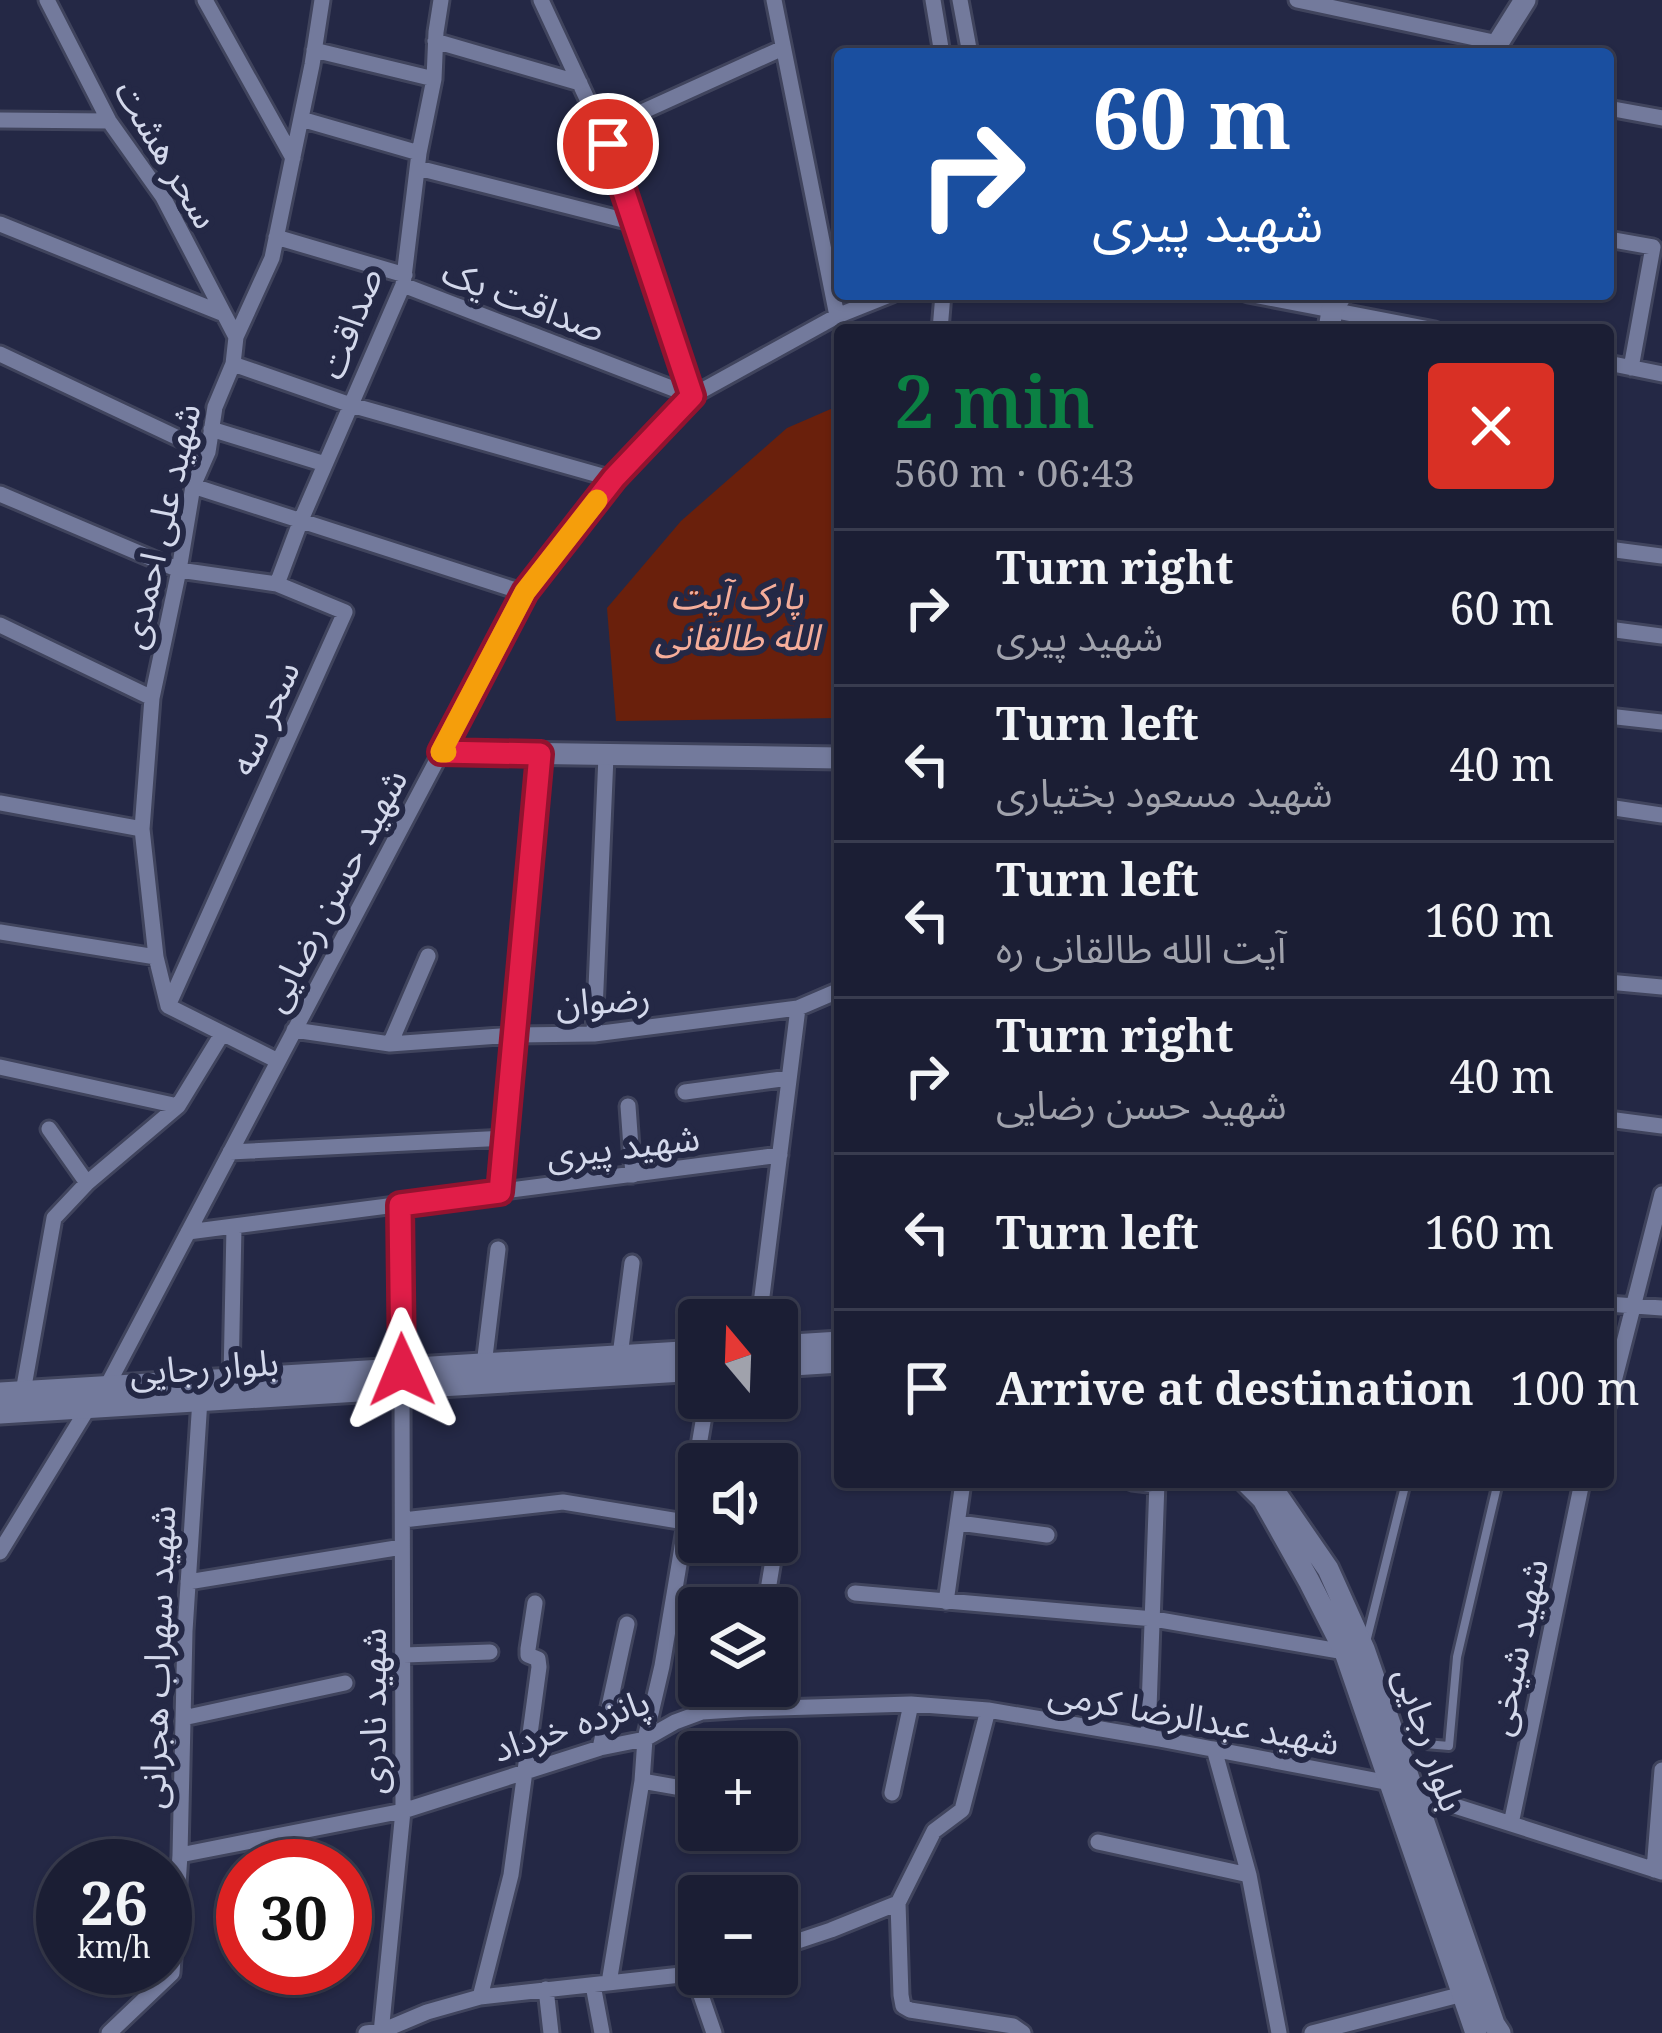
<!DOCTYPE html>
<html lang="en">
<head>
<meta charset="utf-8">
<style>
  body { margin:0; font-family:"Noto Serif","Noto Sans Arabic",serif; background:#282b40; color:#f1f3f6; height:100vh; display:flex; flex-direction:column; font-size:45px; white-space:nowrap }
  * { box-sizing:border-box; margin:0 }
  p { font-size:39px; color:#a0a2ac }
  .icon { flex:none; width:66px; height:66px; fill:none; stroke:currentColor; stroke-width:2; stroke-linecap:round; stroke-linejoin:round }
  .map { position:relative; flex:1; overflow:hidden }
  .side { position:absolute; left:834px; top:324px; width:780px; height:1164px; display:flex; flex-direction:column; background:#1b1e34; border-radius:12px; box-shadow:0 3px 9px #0004,0 0 0 3px #393c4f }
  .side>* { flex:none }
  .banner { position:absolute; left:834px; top:48px; width:780px; height:252px; border-radius:12px; box-shadow:0 3px 9px #0004,0 0 0 3px #393c4f; background:#1a4fa0; color:#fff; overflow:hidden }
  .needle { width:78px; rotate:341deg }
  .fabs { position:absolute; left:678px; top:1299px; display:grid; gap:24px }
  .fabs a { display:grid; place-items:center; width:120px; height:120px; border-radius:12px; background:#1b1e34; box-shadow:0 3px 9px #0004,0 0 0 3px #393c4f; font-size:60px }
  .speed { position:absolute; left:36px; top:1839px; display:flex; gap:24px; font-size:60px; font-weight:700; text-align:center }
  .speed>* { display:grid; place-content:center; width:156px; height:156px; border-radius:50%; background:#1b1e34; box-shadow:0 3px 9px #0004,0 0 0 3px #393c4f; line-height:1 }
  .speed small { font-size:30px; font-weight:400 }
  .speed .limit { border:18px solid #d22; background:#fff; color:#111 }
  .pin { position:absolute; display:grid; place-items:center; width:102px; height:102px; color:#fff; margin:-51px; border:6px solid #fff; border-radius:50%; box-shadow:0 3px 12px #0007 }
  .me { position:absolute; width:132px; margin:-66px; rotate:359deg; stroke-linejoin:round; filter:drop-shadow(0 0 9px #0008) }
  .turn { display:flex; align-items:center; gap:42px; height:252px; padding:0 60px; font-size:54px }
  .turn .icon { width:156px; height:156px; stroke-width:2.5 }
  .turn b { display:block; font-size:84px; line-height:102px }
  .round { display:grid; place-items:center; flex:none; width:126px; height:126px; border-radius:12px; background:#282b40 }
  .headline { display:flex; align-items:center; justify-content:space-between; height:204px; padding:0 60px }
  h1 { font-size:72px; font-weight:600; line-height:90px; color:#0b8043 }
  ul { padding:0; list-style:none }
  li { display:flex; align-items:center; gap:36px; height:156px; padding:0 60px; border-top:3px solid #393c4f }
  li div { flex:1 }
  li b { display:block; font-size:45px }
  li em { font-style:normal }
  .map>svg:first-child { display:block }
  .green { fill:#6a200c }
  .lines { fill:none; stroke-linecap:round; stroke-linejoin:round }
  .lane-casing { stroke:#40445d; stroke-width:14 }
  .street-casing { stroke:#40445d; stroke-width:21 }
  .secondary-casing { stroke:#40445d; stroke-width:27 }
  .lane { stroke:#737a9c; stroke-width:8 }
  .street { stroke:#737a9c; stroke-width:15 }
  .secondary { stroke:#737a9c; stroke-width:21 }
  .route-casing { stroke:#92132f; stroke-width:30 }
  .route { stroke:#e11d48; stroke-width:21 }
  .slow { stroke:#f59e0b; stroke-width:21 }
  .labels { text-anchor:middle; stroke-width:12; stroke-linejoin:round; paint-order:stroke }
  .street-label { font-size:36px; fill:#d3d8eb; stroke:#242845 }
  .park-label { font-size:36px; font-style:italic; fill:#f5ad9a; stroke:#242845 }
</style>
</head>
<body>
<div class="map">
<svg width="1662" height="2033" viewBox="0 0 1662 2033">
  <rect width="100%" height="100%" fill="#242845"/>
  <path class="green" d="M840,405V718L616,721L607,608L681,521L787,428Z"/>
  <g class="lines">
    <g class="lane-casing">
      <path id="lane" d="M1367,1638L1406,1482
        M1402,1742L1449,1746L1457,1657L1498,1482"/>
    </g>
    <g class="street-casing">
      <path id="street" d="M47,0L109,121L163,197L236,337
        M205,0L293,158
        M541,0L608,144L692,396
        M774,0L837,316
        M933,0L942,54
        M960,0L970,54
        M1297,0L1498,43
        M435,41L580,83
        M314,50L434,79
        M1608,108L1662,118
        M301,119L419,153
        M0,120L109,121
        M602,130L783,48
        M418,168L635,223
        M0,224L224,314
        M276,237L405,275
        M1608,239L1653,247L1631,368
        M403,285L692,396
        M1248,294L1435,330
        M940,330L943,294
        M0,354L208,452
        M1608,363L1662,374
        M233,364L351,405L613,479
        M211,429L325,464
        M193,486L525,593
        M0,494L179,570L277,584L345,612L168,1006
        M1608,549L1662,556
        M277,584L301,520L403,285L419,153L434,79L436,32L441,0
        M0,625L152,698
        M1608,629L1662,636
        M1608,716L1662,722
        M0,803L142,829
        M1608,807L1662,815
        M0,932L156,957
        M1608,982L1662,987
        M168,1006L156,957L142,829L152,698L179,570L193,486L208,452L215,407L233,364L236,337L272,258L312,65L322,0
        M168,1006L278,1061
        M294,1030L390,1044L514,1035L594,1034L798,1008L840,990
        M594,1034L606,756
        M390,1044L428,956
        M0,1067L178,1106
        M685,1092L789,1078
        M628,1106L633,1175
        M1608,1119L1662,1126
        M49,1129L87,1183
        M230,1152L506,1138
        M500,1192L540,754
        M400,1205L402,1370
        M188,1232L780,1155
        M1608,1304L1662,1308
        M759,1320L798,1008
        M620,1356L632,1263
        M484,1365L498,1249
        M231,1380L234,1226
        M106,1388L525,593L613,479L692,396L837,316L892,294
        M23,1392L54,1218L87,1183L178,1106L222,1034
        M1608,1405L1662,1194
        M1132,1482L1157,1485
        M403,1520L563,1502L685,1522
        M959,1523L1047,1535
        M0,1552L88,1408
        M188,1582L402,1547
        M855,1593L1154,1619L1345,1652
        M946,1602L963,1482
        M765,1608L776,1542
        M404,1655L490,1652
        M748,1709L752,1686
        M988,1710L962,1810L934,1831L898,1903L901,1995L903,2006L910,2010L1013,2026L1023,2033
        M183,1718L345,1683
        M1148,1737L1157,1482
        M600,1748L627,1624
        M1214,1749L1249,1875L1279,2033
        M642,1781L699,1791
        M892,1793L911,1704
        M1414,1793L1662,1872
        M1511,1824L1582,1482
        M1098,1842L1249,1875
        M180,1855L403,1811L600,1748L645,1739L675,1722L702,1712L748,1709L911,1704L988,1710L1160,1739L1390,1783
        M1654,1870L1662,1770
        M777,1948L831,1930L898,1903
        M694,1975L714,2033
        M609,1983L642,1781L645,1739L662,1666L707,1398
        M593,1985L602,2033
        M546,1989L551,2033
        M480,1997L511,1875L539,1667L538,1659L528,1655V1649L535,1603
        M109,2033L172,1973L180,1855L185,1631L200,1399
        M366,2033L382,2031L427,2012L480,1997L699,1973
        M381,2033L403,1811L402,1388
        M1312,2033L1463,1994"/>
    </g>
    <g class="secondary-casing">
      <path id="secondary" d="M1491,54L1525,0
        M1329,330L1332,310L1342,294
        M441,752L840,758
        M777,1346L840,1342
        M777,1366L840,1362
        M0,1393L699,1351
        M0,1413L699,1370
        M1246,1482L1263,1499L1309,1581L1345,1652L1476,2033
        M1268,1482L1328,1569L1364,1649L1494,2024L1500,2033"/>
    </g>
    <use href="#lane" class="lane"/>
    <use href="#street" class="street"/>
    <use href="#secondary" class="secondary"/>
  </g>
  <g class="lines">
    <g class="route-casing">
      <path id="route" d="M402,1370L400,1205L500,1192L540,754L441,752L525,592L614,478L692,396L608,144"/>
    </g>
    <use href="#route" class="route"/>
    <path class="slow" d="M446,752H441L525,592L597,500"/>
  </g>
  <g class="labels">
    <g class="street-label">
      <text transform="translate(167 154) rotate(59)" y="13">سحر هشت</text>
      <text transform="translate(524 300) rotate(21)" y="13">صداقت یک</text>
      <text transform="translate(350 323) rotate(-69)" y="13">صداقت</text>
      <text transform="translate(160 526) rotate(-77)" y="13">شهید علی احمدی</text>
      <text transform="translate(264 718) rotate(-66)" y="13">سحر سه</text>
      <text transform="translate(334 890) rotate(-62)" y="13">شهید حسن رضایی</text>
      <text transform="translate(603 1000) rotate(-4)" y="13">رضوان</text>
      <text transform="translate(623 1146) rotate(-7)" y="13">شهید پیری</text>
      <text transform="translate(204 1367) rotate(-4)" y="13">بلوار رجایی</text>
      <text transform="translate(1517 1647) rotate(-78)" y="13">شهید شیخی</text>
      <text transform="translate(157 1657) rotate(-88)" y="13">شهید سهراب هجرانی</text>
      <text transform="translate(373 1711) rotate(-90)" y="13">شهید نادری</text>
      <text transform="translate(1194 1717) rotate(10)" y="13">شهید عبدالرضا کرمی</text>
      <text transform="translate(571 1725) rotate(-18)" y="13">پانزده خرداد</text>
      <text transform="translate(1430 1739) rotate(71)" y="13">بلوار رجایی</text>
    </g>
    <g class="park-label">
      <text x="737" y="609">پارک آیت<tspan x="737" dy="41">الله طالقانی</tspan></text>
    </g>
  </g>
</svg>
<div class="fabs">
<a><svg class="needle" viewBox="-14 -14 28 28"><path d="M0-13l5 13h-10z" fill="#e53935"/><path d="M0 13l5-13h-10z" fill="#a0a2ac"/></svg></a>
<a><svg class="icon" aria-label="sound" viewBox="0 0 24 24"><path d="M4 9h4l5-4v14l-5-4H4zM17 9q2 3 0 6"/></svg></a>
<a><svg class="icon" aria-label="layers" viewBox="0 0 24 24"><path d="M12 4l9 5-9 5-9-5zM3 14l9 5 9-5"/></svg></a>
<a>+</a>
<a>−</a>
</div>
<div class="speed"><div>26<small>km/h</small></div><div class="limit">30</div></div>
<div class="pin" style="left:608px;top:144px;background:#d93025"><svg class="icon" aria-label="arrive" viewBox="0 0 24 24"><path d="M6 21V4h12l-3 4 3 4H6"/></svg></div>
<svg class="me" style="left:402px;top:1370px" viewBox="-20 -20 40 40"><path d="M0-17L14 15 0 8-14 15z" fill="#e11d48" stroke="#fff" stroke-width="4"/></svg>
<div class="banner">
<div class="turn"><svg class="icon" aria-label="right" viewBox="0 0 24 24"><path d="M7 20v-9h11M14 6l5 5-5 5"/></svg><div><b>60 m</b>شهید پیری</div></div>
</div>
<section class="side">
<div class="headline"><div><h1>2 min</h1><p>560 m · 06:43</p></div><a class="round" style="background:#d93025;color:#fff"><svg class="icon" aria-label="close" viewBox="0 0 24 24"><path d="M6 6l12 12M18 6L6 18"/></svg></a></div>
<ul>
<li><svg class="icon" aria-label="right" viewBox="0 0 24 24"><path d="M7 20v-9h11M14 6l5 5-5 5"/></svg><div><b>Turn right</b><p>شهید پیری</p></div><em>60 m</em></li>
<li><svg class="icon" aria-label="left" viewBox="0 0 24 24"><path d="M17 20v-9H6M10 6l-5 5 5 5"/></svg><div><b>Turn left</b><p>شهید مسعود بختیاری</p></div><em>40 m</em></li>
<li><svg class="icon" aria-label="left" viewBox="0 0 24 24"><path d="M17 20v-9H6M10 6l-5 5 5 5"/></svg><div><b>Turn left</b><p>آیت الله طالقانی ره</p></div><em>160 m</em></li>
<li><svg class="icon" aria-label="right" viewBox="0 0 24 24"><path d="M7 20v-9h11M14 6l5 5-5 5"/></svg><div><b>Turn right</b><p>شهید حسن رضایی</p></div><em>40 m</em></li>
<li><svg class="icon" aria-label="left" viewBox="0 0 24 24"><path d="M17 20v-9H6M10 6l-5 5 5 5"/></svg><div><b>Turn left</b></div><em>160 m</em></li>
<li><svg class="icon" aria-label="arrive" viewBox="0 0 24 24"><path d="M6 21V4h12l-3 4 3 4H6"/></svg><div><b>Arrive at destination</b></div><em>100 m</em></li>
</ul>
</section>
</div>
</body>
</html>
